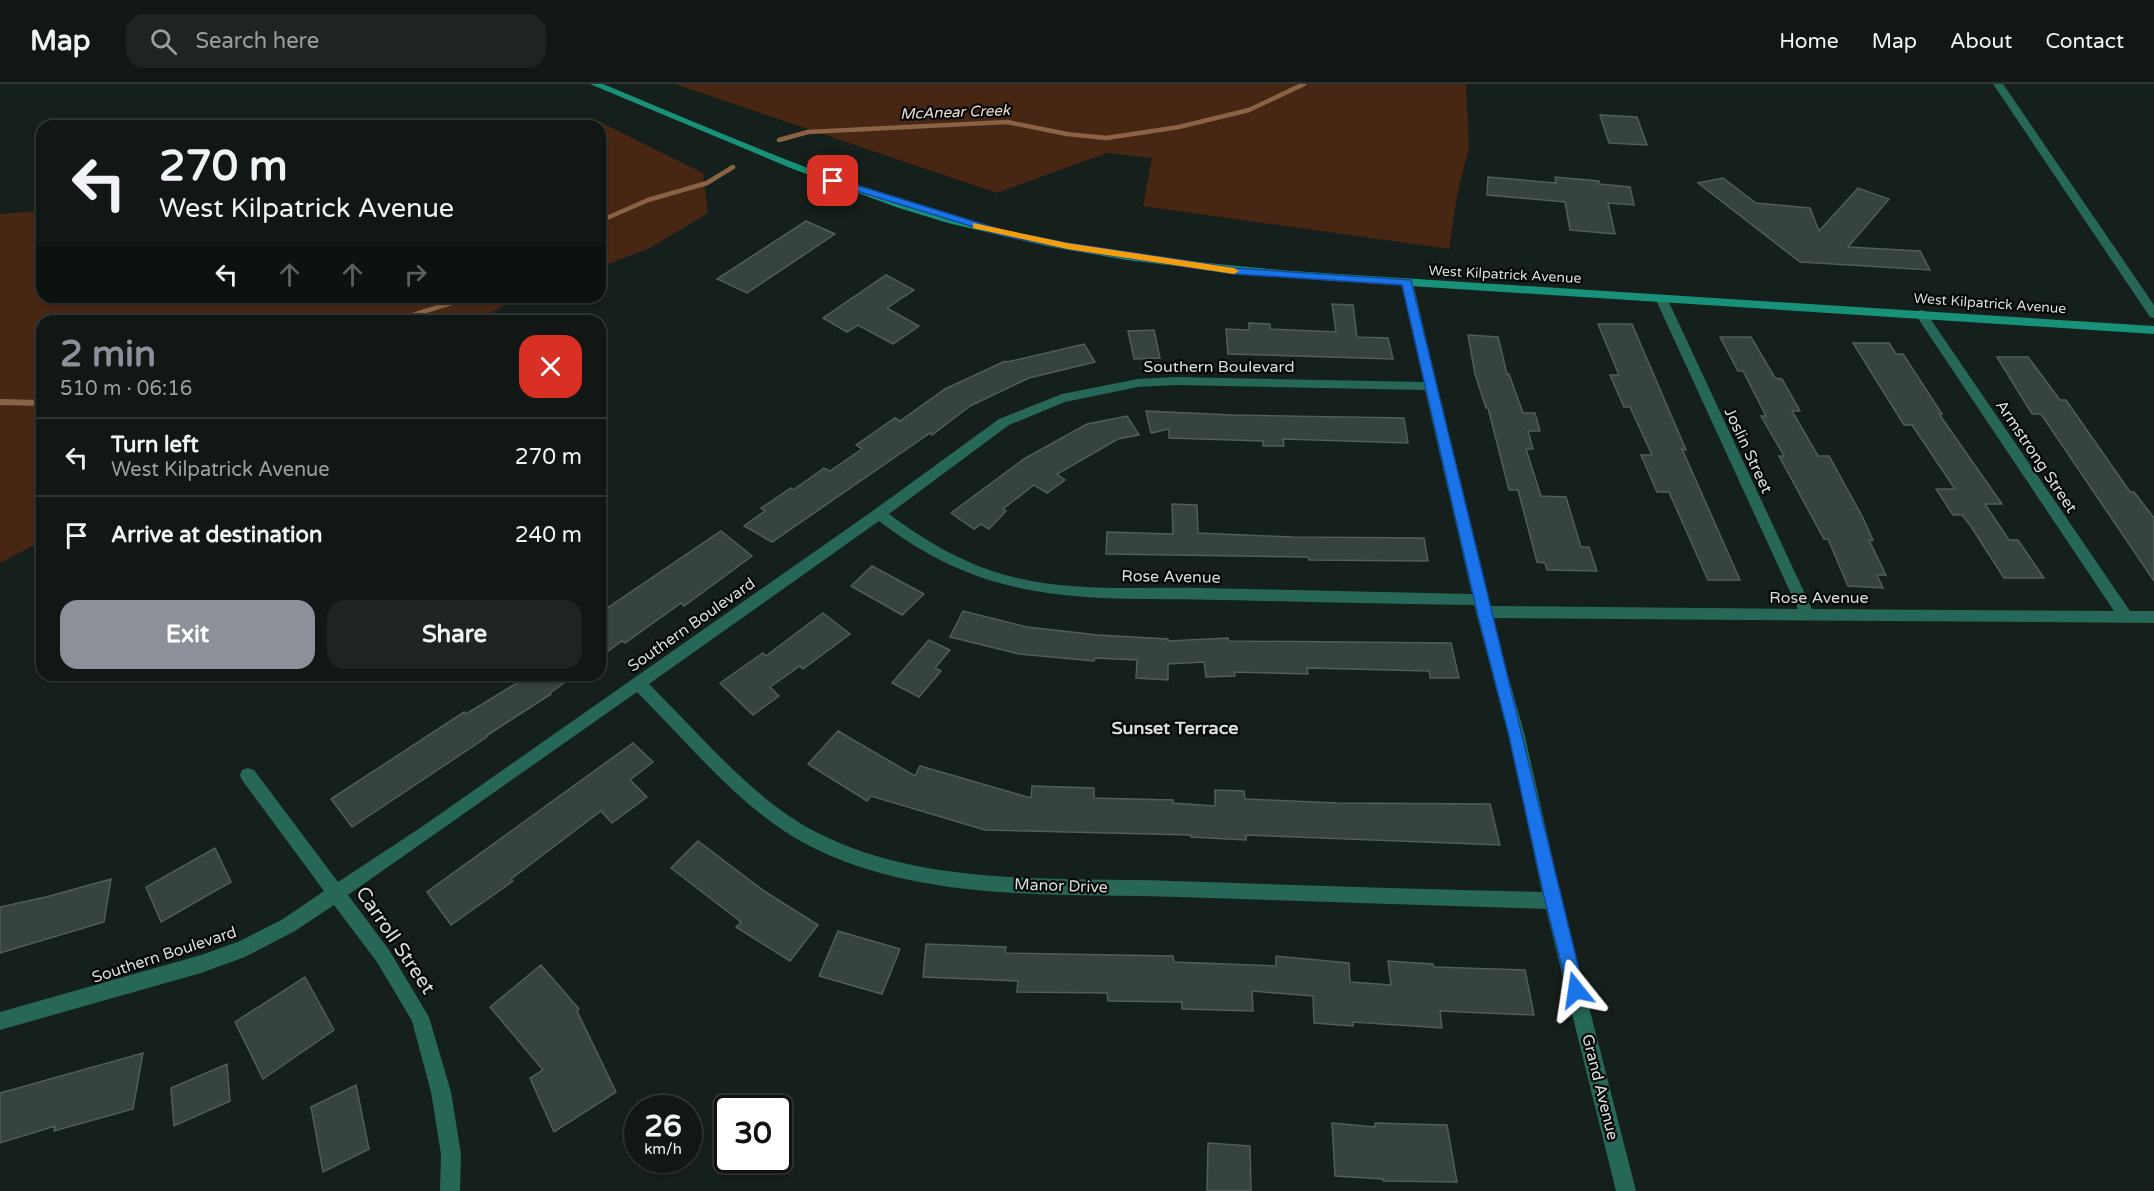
<!DOCTYPE html>
<html lang="en">
<head>
<meta charset="utf-8">
<style>
  body { margin:0; font-family:"Varela Round",sans-serif; background:#1e2422; color:#f1f3f6; height:100vh; display:flex; flex-direction:column; font-size:22px; white-space:nowrap }
  * { box-sizing:border-box; margin:0 }
  p { font-size:20px; color:#9c9fa0 }
  .icon { flex:none; width:33px; height:33px; fill:none; stroke:currentColor; stroke-width:2; stroke-linecap:round; stroke-linejoin:round }
  .map { position:relative; flex:1; overflow:hidden }
  .side { position:absolute; left:36px; top:231px; width:570px; height:366px; display:flex; flex-direction:column; background:#101715; border-radius:18px; box-shadow:0 2px 4px #0004,0 0 0 2px #303634 }
  .side>* { flex:none }
  .guide { position:absolute; left:36px; top:36px; width:570px; height:183px; border-radius:18px; box-shadow:0 2px 4px #0004,0 0 0 2px #303634; background:#101715; color:#f1f3f6; overflow:hidden }
  .speed { position:absolute; left:624px; top:1011px; display:flex; gap:12px; font-size:30px; font-weight:700; text-align:center }
  .speed>* { display:grid; place-content:center; width:78px; height:78px; border-radius:50%; background:#101715; box-shadow:0 2px 4px #0004,0 0 0 2px #303634; line-height:1 }
  .speed small { font-size:15px; font-weight:400 }
  .speed .limit { border:3px solid #111; border-radius:9px; background:#fff; color:#111 }
  .pin { position:absolute; display:grid; place-items:center; width:51px; height:51px; color:#fff; margin:-26px; border-radius:12px; box-shadow:0 3px 9px #0006 }
  .me { position:absolute; width:66px; margin:-33px; rotate:345deg; stroke-linejoin:round; filter:drop-shadow(0 0 4px #0008) }
  .turn { display:flex; align-items:center; gap:21px; height:126px; padding:0 24px; font-size:27px }
  .turn .icon { width:78px; height:78px; stroke-width:2.5 }
  .turn b { display:block; font-size:42px; line-height:51px }
  .lanes { display:flex; align-items:center; height:57px; padding:0 24px; background:#0003; justify-content:center; gap:30px; direction:ltr }
  .lanes .off { opacity:.35 }
  .round { display:grid; place-items:center; flex:none; width:63px; height:63px; border-radius:18px; background:#1e2422 }
  .overview { display:flex; align-items:center; justify-content:space-between; height:102px; padding:0 24px }
  h1 { font-size:36px; font-weight:700; line-height:45px; color:#8c9099 }
  .primary-button { display:flex; gap:12px; margin-top:auto; padding:12px 24px }
  .primary-button a { flex:1; height:69px; border-radius:18px; background:#8c9099; color:#fff; font-size:24px; font-weight:700; line-height:69px; text-align:center }
  .primary-button a+a { background:#1e2422; color:#f1f3f6 }
  ul { padding:0; list-style:none }
  li { display:flex; align-items:center; gap:18px; height:78px; padding:0 24px; border-top:2px solid #303634 }
  li div { flex:1 }
  li b { display:block; font-size:22px }
  li em { font-style:normal }
  header { display:flex; align-items:center; gap:36px; box-sizing:border-box; height:84px; padding:0 30px; background:#101715; border-bottom:2px solid #303634 }
  header strong { font-size:28px }
  nav { display:flex; gap:33px; margin-inline-start:auto; font-size:21px }
  .search { width:420px; height:54px; background:#1e2422; display:flex; align-items:center; gap:15px; box-sizing:border-box; padding:0 21px; border-radius:18px; color:#9c9fa0; font-size:22px }
  .map>svg:first-child { display:block }
  .green { fill:#482614 }
  .lines { fill:none; stroke-linecap:round; stroke-linejoin:round }
  .stream-far1 { stroke:#8a6244; stroke-width:4.5 }
  .stream { stroke:#8a6244; stroke-width:6 }
  .building { fill:#37433f; stroke:#515d59; stroke-width:1.5 }
  .street { fill:#266757; fill-rule:evenodd }
  .secondary { fill:#179177; fill-rule:evenodd }
  .route { fill:#1a73e8; stroke:#114b97; stroke-width:1.5 }
  .slow { fill:#f59e0b }
  .labels { text-anchor:middle; stroke-width:4.5; stroke-linejoin:round; paint-order:stroke }
  .far-street-label { font-size:14px; fill:#d8dfdd; stroke:#050807 }
  .far-water-label { font-size:15px; font-style:italic; fill:#f1ddd3; stroke:#050807 }
  .street-label { font-size:16px; fill:#d8dfdd; stroke:#050807 }
  .neighbourhood-label { font-size:18px; font-weight:bold; fill:#d8dfdd; stroke:#050807 }
  .near-street-label { font-size:20px; fill:#d8dfdd; stroke:#050807 }
</style>
</head>
<body>
<header>
<strong>Map</strong>
<div class="search"><svg class="icon" aria-label="search" viewBox="0 0 24 24"><circle cx="10" cy="10" r="6"/><path d="M15 15l6 6"/></svg>Search here</div>
<nav><a>Home</a><a>Map</a><a>About</a><a>Contact</a></nav>
</header>
<div class="map">
<svg width="2154" height="1107" viewBox="0 0 2154 1107">
  <rect width="100%" height="100%" fill="#151f1c"/>
  <path class="green" d="M675,0H1466L1469,63L1457,111L1449,165L1143,122L1152,74L1107,69L997,109Z
    M596,36L703,89L708,129L650,164L600,183V42H580Z
    M42,127V213H521L474,237H42V457L0,479V130Z"/>
  <g class="lines">
    <path class="stream-far1" d="M779,56L808,48L1007,38L1067,50L1106,54L1179,43L1249,26L1304,0
      M600,137L648,116L707,99L733,83
      M394,237L470,213"/>
    <path class="stream" d="M0,318L42,319"/>
  </g>
  <path class="building" d="M1600,31L1637,33L1647,61L1609,59Z
    M1488,93L1556,99L1555,93L1599,97V100L1630,103L1634,121L1608,119L1615,150L1570,146L1565,118L1487,111Z
    M1723,94L1756,119L1810,124L1819,147L1858,104L1889,115L1848,163L1920,167L1930,186L1800,178L1698,99Z
    M806,137L835,150L747,209L717,195Z
    M886,191L914,206L887,224L919,242L893,260L858,241L847,248L823,234Z
    M1332,220L1353,221L1357,253L1388,254L1393,275L1228,270L1226,245L1249,246V239L1270,240V245L1336,248Z
    M1598,240H1632L1686,366L1682,365L1740,496H1708L1669,408H1657L1641,371H1652L1630,323H1624L1610,291H1619Z
    M1154,246L1160,274L1134,275L1128,247Z
    M1468,251L1498,253L1507,290H1509L1523,329H1535L1540,347H1528L1533,365H1526L1541,412L1566,413L1581,463H1589L1597,487L1547,486L1545,479L1537,478L1518,406H1509L1488,324H1486L1475,290Z
    M1720,253H1751L1775,294L1782,295L1800,327H1792L1818,372H1829L1862,432L1873,456H1869L1886,491H1877L1883,504L1848,502L1828,455H1824L1779,372H1784L1761,332H1766L1743,287H1738Z
    M1853,259H1889L1896,270H1903L1942,330H1939L2002,420H1985L2009,456H2018L2044,494H2004L1970,441L1962,431H1953L1936,405H1955L1912,341H1904Z
    M1084,260L1095,278L1029,294L970,322L932,351L930,349L772,458L744,442L765,427L761,424L791,404L793,406L824,384L830,387L862,365L856,361L895,334L900,337L945,305L1005,277L1007,278Z
    M1997,273H2028L2060,316H2066L2130,408H2134L2154,434V497L2041,330H2032Z
    M1146,327L1232,331L1404,334L1408,359L1283,355L1284,362H1263V357L1169,354V345L1151,349Z
    M1127,332L1139,351L1118,355L1057,390L1065,396L1047,409L1034,401L1003,425L1006,427L989,445L981,440L974,445L951,429L1024,375L1087,340Z
    M1172,420L1197,421L1198,449L1292,453L1424,454L1428,477L1309,476L1308,473L1106,470L1107,448L1173,450Z
    M721,447L752,472L684,522L681,519L625,559L622,557L600,573V529Z
    M872,482L924,510L902,531L851,502Z
    M963,527L1027,543L1098,551L1168,555V557L1228,554L1229,557L1451,559L1459,594H1430L1429,587L1307,584L1308,590L1234,588L1235,592L1206,593L1204,578L1168,580V596L1136,594L1137,576L1095,574L1094,577L1019,570L950,553Z
    M823,529L850,550L803,585L800,582L770,603L779,612L753,631L720,599L763,569L766,572Z
    M929,556L950,566L935,584L941,587L919,613L892,599Z
    M530,591H575L550,609L551,610L486,652L487,653L352,743L331,715L464,628L466,630Z
    M838,647L915,692L920,682L1031,714L1032,702L1094,704V714L1173,716V719L1215,722V706L1244,707L1245,715L1336,719L1490,720L1500,761L1246,751V756L1191,753V751L985,746L871,712L867,717L808,680Z
    M633,659L653,678L630,696L647,713L612,739L601,727L511,795L513,797L451,841L427,808Z
    M698,757L764,807L818,841L790,877L736,843L741,838L671,784Z
    M215,764L231,798L161,838L146,803Z
    M111,795L104,838L0,869V823L46,813Z
    M838,847L900,865L882,910L819,892Z
    M926,860L1006,863L1005,869L1173,872L1174,878L1276,882V872L1349,879L1350,898L1391,901L1388,877L1433,880L1434,883L1525,886L1534,931L1440,927L1442,944L1353,938V942L1314,939L1313,912L1252,907L1253,927L1182,925V918L1108,917L1107,909L1017,908L1018,897L923,893Z
    M541,881L579,925L577,927L616,1008L554,1048L530,994L543,986L490,923Z
    M305,893L334,946L263,995L235,938Z
    M143,969L133,1025L54,1047L55,1042L0,1059V1009Z
    M227,980L230,1017L174,1042L171,1004Z
    M356,1001L369,1065L323,1088L311,1023Z
    M1332,1039L1375,1043V1039L1447,1041L1457,1098L1383,1097V1095L1335,1092Z
    M1208,1059L1250,1062L1251,1107H1207Z"/>
  <g class="lines">
    <path class="street" d="M1993,0H2003L2154,221V234L2150,233Z
      M1407,196L1413,199L1489,522L1798,525L1655,214L1661,210L1667,214L1812,525L2114,527L1915,230L1921,226L1925,227L2130,527H2154V539L1492,534L1525,652L1562,817L1636,1107H1616L1546,825C1424,821 1301,817 1179,813C1056,809 916,819 804,759C740,724 689,660 637,608L348,811L389,866L429,933L451,1008L461,1070L460,1107H440L441,1070L431,1008L412,937L377,878L334,821L295,847L245,873L201,889L0,946V928L201,871L240,857L283,835L324,807L242,696L240,691L242,686L248,684L254,686L338,798L420,744L874,426L999,335L1062,310L1138,295L1177,293L1424,298L1401,199ZM1177,301L1425,306L1472,510C1381,508 1290,506 1199,504C1138,503 1073,508 1013,493C968,482 926,458 889,430L1009,341L1065,318L1138,303ZM879,437C993,525 1089,513 1224,516C1308,518 1391,520 1474,521L1509,652L1542,808C1419,805 1296,801 1172,797C1056,793 924,803 818,749C754,717 700,650 649,600Z"/>
    <path class="secondary" d="M590,0H603C719,48 835,100 956,134C1065,165 1179,177 1292,187L2154,242V250L1333,197L1209,186L1127,176L1046,162L948,139L896,123L793,85Z"/>
  </g>
  <path class="route" d="M830,95H837L1005,147L1067,159L1235,184L1411,196L1584,906L1582,911L1576,914L1570,911L1568,906L1545,817L1509,652L1477,528L1402,201L1235,190L1067,165L1000,151L830,99Z"/>
  <path class="slow" d="M973,139L1067,159L1234,184L1239,187L1234,190L1067,165L973,144Z"/>
  <g class="labels">
    <g class="far-street-label">
      <text transform="translate(1505 190) rotate(3)" y="5">West Kilpatrick Avenue</text>
      <text transform="translate(1990 219) rotate(4)" y="5">West Kilpatrick Avenue</text>
    </g>
    <g class="far-water-label">
      <text transform="translate(955 28) rotate(-2)" y="5">McAnear Creek</text>
    </g>
    <g class="street-label">
      <text x="1219" y="288">Southern Boulevard</text>
      <text transform="translate(1749 366) rotate(65)" y="6">Joslin Street</text>
      <text transform="translate(2037 372) rotate(56)" y="6">Armstrong Street</text>
      <text transform="translate(1171 492) rotate(1)" y="6">Rose Avenue</text>
      <text x="1819" y="519">Rose Avenue</text>
      <text transform="translate(691 540) rotate(-35)" y="6">Southern Boulevard</text>
      <text transform="translate(1061 801) rotate(2)" y="6">Manor Drive</text>
      <text transform="translate(164 870) rotate(-18)" y="6">Southern Boulevard</text>
      <text transform="translate(1601 1003) rotate(76)" y="6">Grand Avenue</text>
    </g>
    <g class="neighbourhood-label">
      <text x="1175" y="650">Sunset Terrace</text>
    </g>
    <g class="near-street-label">
      <text transform="translate(396 856) rotate(56)" y="7">Carroll Street</text>
    </g>
  </g>
</svg>
<div class="speed"><div>26<small>km/h</small></div><div class="limit">30</div></div>
<div class="pin" style="left:833px;top:97px;background:#d93025"><svg class="icon" aria-label="arrive" viewBox="0 0 24 24"><path d="M6 21V4h12l-3 4 3 4H6"/></svg></div>
<svg class="me" style="left:1576px;top:906px" viewBox="-20 -20 40 40"><path d="M0-17L14 15 0 8-14 15z" fill="#1a73e8" stroke="#fff" stroke-width="4"/></svg>
<div class="guide">
<div class="turn"><svg class="icon" aria-label="left" viewBox="0 0 24 24"><path d="M17 20v-9H6M10 6l-5 5 5 5"/></svg><div><b>270 m</b>West Kilpatrick Avenue</div></div>
<div class="lanes"><svg class="icon" aria-label="left" viewBox="0 0 24 24"><path d="M17 20v-9H6M10 6l-5 5 5 5"/></svg><svg class="icon off" aria-label="ahead" viewBox="0 0 24 24"><path d="M12 20V5M6 11l6-6 6 6"/></svg><svg class="icon off" aria-label="ahead" viewBox="0 0 24 24"><path d="M12 20V5M6 11l6-6 6 6"/></svg><svg class="icon off" aria-label="right" viewBox="0 0 24 24"><path d="M7 20v-9h11M14 6l5 5-5 5"/></svg></div>
</div>
<section class="side">
<div class="overview"><div><h1>2 min</h1><p>510 m · 06:16</p></div><a class="round" style="background:#d93025;color:#fff"><svg class="icon" aria-label="close" viewBox="0 0 24 24"><path d="M6 6l12 12M18 6L6 18"/></svg></a></div>
<ul>
<li><svg class="icon" aria-label="left" viewBox="0 0 24 24"><path d="M17 20v-9H6M10 6l-5 5 5 5"/></svg><div><b>Turn left</b><p>West Kilpatrick Avenue</p></div><em>270 m</em></li>
<li><svg class="icon" aria-label="arrive" viewBox="0 0 24 24"><path d="M6 21V4h12l-3 4 3 4H6"/></svg><div><b>Arrive at destination</b></div><em>240 m</em></li>
</ul>
<div class="primary-button"><a>Exit</a><a>Share</a></div>
</section>
</div>
</body>
</html>
